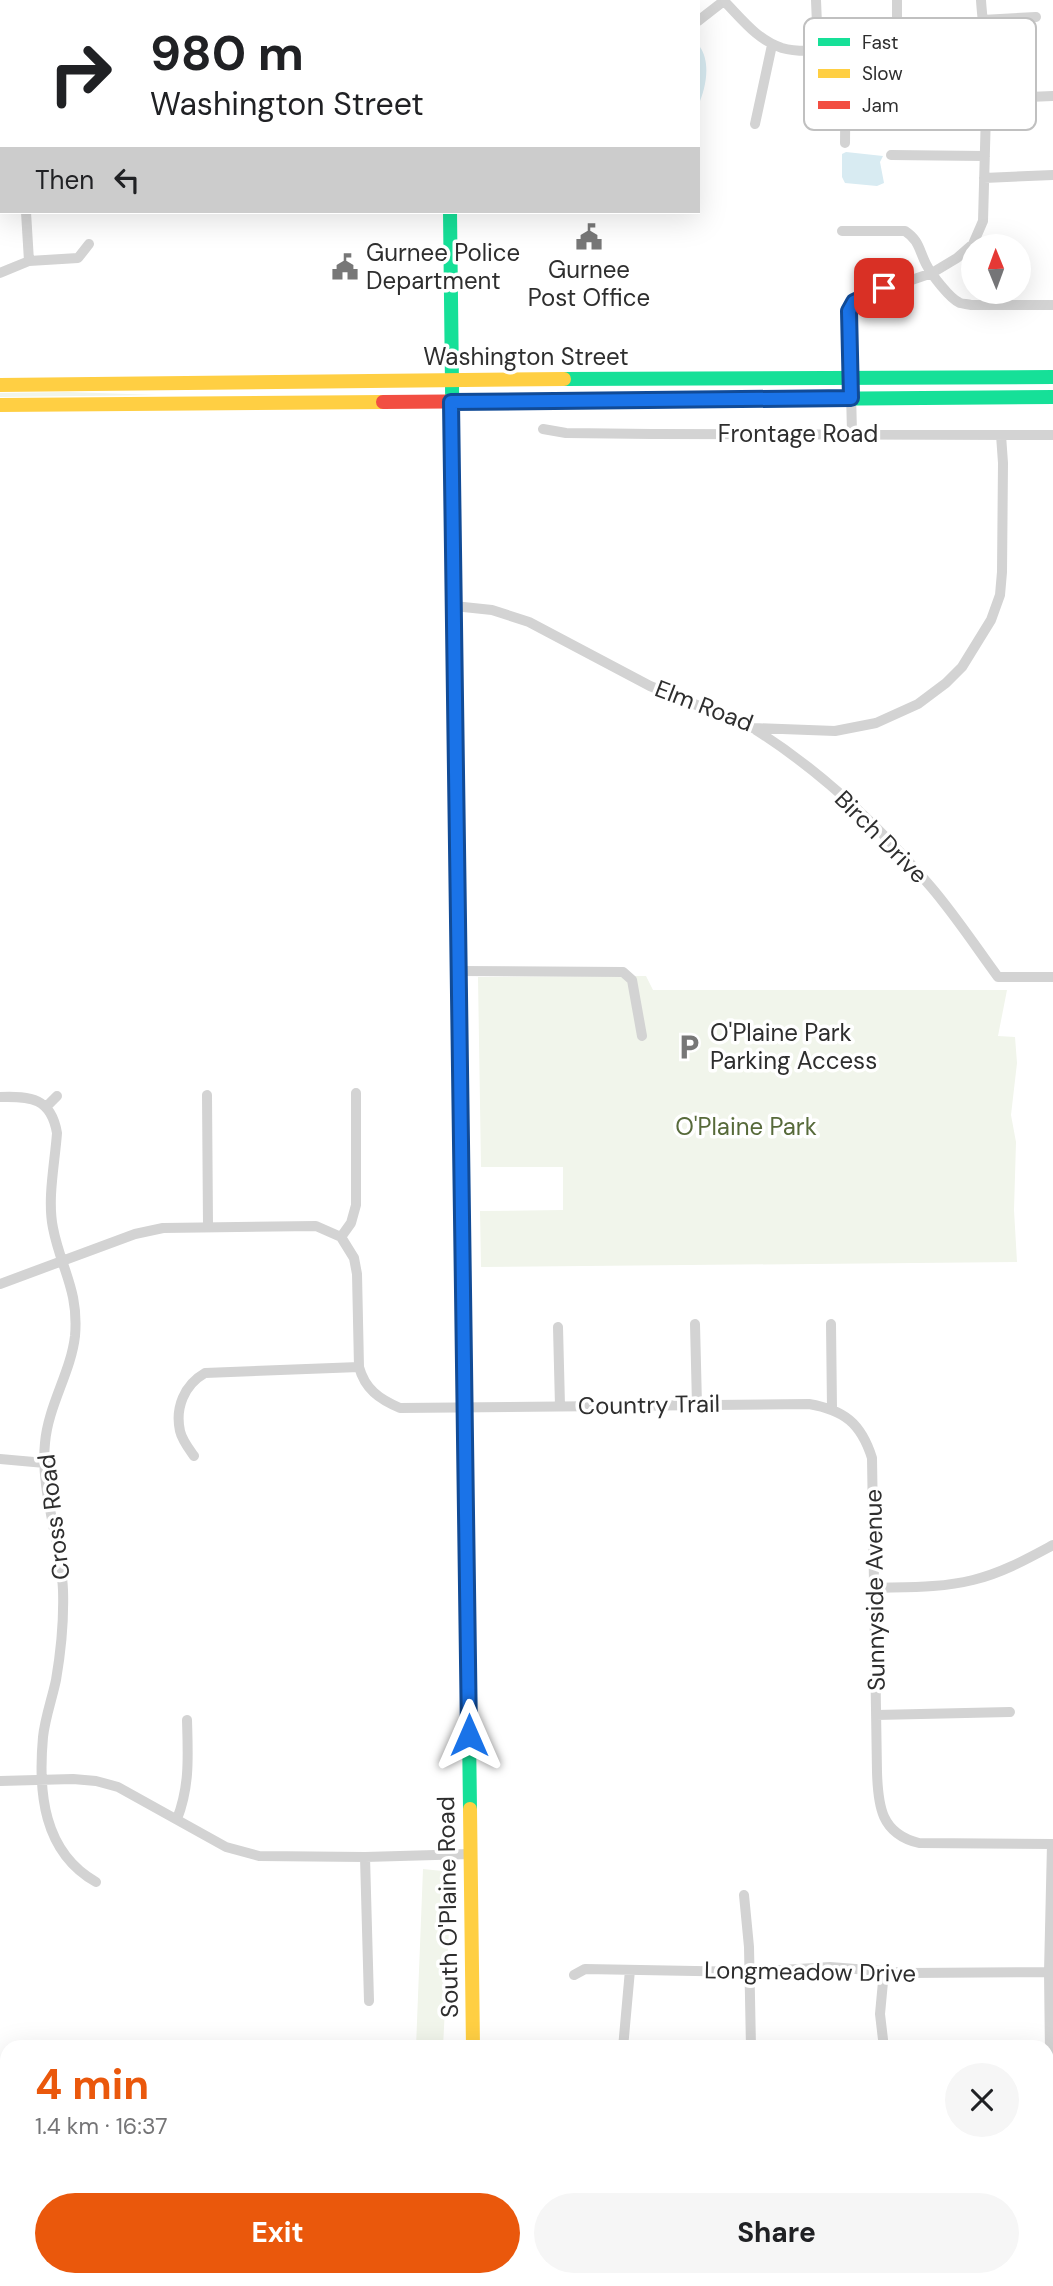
<!DOCTYPE html>
<html lang="en">
<head>
<meta charset="utf-8">
<style>
  body { margin:0; font-family:"DM Sans",sans-serif; background:#f6f6f6; color:#202124; height:100vh; display:flex; flex-direction:column; font-size:26px; white-space:nowrap }
  * { box-sizing:border-box; margin:0 }
  p { font-size:23px; color:#757577 }
  .icon { flex:none; width:38px; height:38px; fill:none; stroke:currentColor; stroke-width:2; stroke-linecap:round; stroke-linejoin:round }
  .map { position:relative; flex:1; overflow:hidden }
  .sheet { position:absolute; left:0px; top:2040px; width:1054px; height:247px; display:flex; flex-direction:column; background:#fff; border-radius:21px 21px 0 0; box-shadow:0 7px 28px #0002 }
  .sheet>* { flex:none }
  .hud { position:absolute; left:0px; top:0px; width:700px; height:214px; box-shadow:0 7px 28px #0002; background:#fff; color:#202124; overflow:hidden }
  .needle { width:46px; rotate:359deg }
  .controls { position:absolute; left:961px; top:234px; display:grid; gap:14px }
  .controls a { display:grid; place-items:center; width:70px; height:70px; border-radius:50%; background:#fff; box-shadow:0 7px 28px #0002; font-size:35px }
  .pin { position:absolute; display:grid; place-items:center; width:60px; height:60px; color:#fff; margin:-30px; border-radius:14px; box-shadow:0 4px 10px #0006 }
  .me { position:absolute; width:77px; margin:-38px; rotate:0deg; stroke-linejoin:round; filter:drop-shadow(0 0 5px #0008) }
  .turn { display:flex; align-items:center; gap:24px; height:147px; padding:0 35px; font-size:32px }
  .turn .icon { width:91px; height:91px; stroke-width:2.5 }
  .turn b { display:block; font-size:49px; line-height:60px }
  .then { display:flex; align-items:center; height:66px; padding:0 35px; background:#0003; gap:14px; font-size:26px }
  .round { display:grid; place-items:center; flex:none; width:74px; height:74px; border-radius:37px; background:#f6f6f6 }
  .headline { display:flex; align-items:center; justify-content:space-between; height:119px; padding:0 35px }
  h1 { font-size:42px; font-weight:700; line-height:52px; color:#ea580c }
  .action { display:flex; gap:14px; margin-top:auto; padding:14px 35px }
  .action a { flex:1; height:80px; border-radius:42px; background:#ea580c; color:#fff; font-size:28px; font-weight:700; line-height:80px; text-align:center }
  .action a+a { background:#f6f6f6; color:#202124 }
  .map>svg:first-child { display:block }
  .green { fill:#f1f5eb }
  .water { fill:#d8ebf2 }
  .lines { fill:none; stroke-linecap:round; stroke-linejoin:round }
  .street { stroke:#d3d3d3; stroke-width:10 }
  .fast { stroke:#16e098; stroke-width:14 }
  .slow { stroke:#ffcf43; stroke-width:14 }
  .jam { stroke:#f24e42; stroke-width:14 }
  .route-casing { stroke:#114b97; stroke-width:18 }
  .route { stroke:#1a73e8; stroke-width:12 }
  .labels { text-anchor:middle; stroke-width:7; stroke-linejoin:round; paint-order:stroke }
  .poi-label { font-size:24px; fill:#2e2e2e; stroke:#fff; text-anchor:start }
  .street-label { font-size:24px; fill:#2e2e2e; stroke:#fff }
  .park-label { font-size:24px; fill:#576a3a; stroke:#fff }
  .key { fill:#fff; stroke:#c0c0c0; stroke-width:2 }
  .key-label { font-size:19px; fill:#2e2e2e }
</style>
</head>
<body>
<div class="map">
<svg width="1053" height="2286" viewBox="0 0 1053 2286">
  <rect width="100%" height="100%" fill="#fff"/>
  <path class="green" d="M68,392L158,395L0,397V393Z
    M646,976L653,990H1007L998,1036L1015,1037L1017,1063L1011,1115L1016,1142L1014,1210L1017,1262L481,1267L480,1211L563,1210V1167H481L478,977Z
    M423,1869L452,1872L443,2047H416Z
    M7,2060V2093H0V2061Z
    M194,2280H465V2286H193Z"/>
  <path class="water" d="M698,47H700C711,63 706,88 698,106Z
    M846,152L883,156L880,162L884,183L877,186L845,183L842,177V154Z"/>
  <g class="lines">
    <path class="street" d="M474,0V2
      M525,0L526,2
      M640,0V2
      M816,0L818,49
      M724,1C741,18 757,40 782,48C806,55 841,47 867,47C887,47 953,67 969,80C979,89 983,99 986,112L983,221L973,244L957,258L932,273L862,297L854,302L849,311L852,433
      M111,2V0
      M547,2L557,0
      M982,20L1036,17
      M698,21L725,0
      M891,50L897,26V0
      M969,80C991,49 983,35 981,0
      M983,99L1053,96
      M755,124L772,45
      M845,143L846,47
      M891,155L985,156
      M984,178L1053,175
      M26,212L29,261
      M842,231H905C919,240 919,250 926,264C931,274 950,299 960,303C964,304 968,304 971,305H1053
      M0,273L29,261L78,258L89,244
      M543,429L566,433L652,434L1053,435
      M454,606L492,610L529,622L650,686L753,728L835,731L876,723L918,704L946,683L962,667L991,620L1000,595L1002,572L1003,463L1001,435
      M756,730C822,772 880,827 931,887C955,915 976,947 998,977H1053
      M459,971L623,972L632,980L642,1036
      M207,1095L208,1226
      M0,1097C31,1096 51,1098 57,1133C55,1162 47,1199 53,1228C61,1269 79,1290 75,1336C71,1372 48,1406 45,1443C40,1492 61,1541 63,1590C64,1621 61,1651 56,1680C52,1699 45,1718 43,1737C38,1792 43,1852 96,1882
      M47,1106L57,1096
      M341,1237L351,1223L356,1205V1093
      M0,1284L135,1234L163,1228L316,1226L341,1237L354,1258L357,1274L359,1367C365,1389 379,1399 400,1408L809,1404C844,1410 861,1423 872,1458L877,1772C878,1806 881,1834 919,1843L1053,1844
      M695,1324L697,1405
      M831,1324L832,1409
      M558,1327L560,1406
      M194,1456C189,1449 182,1440 180,1431C175,1408 184,1385 205,1373L359,1367
      M0,1459L45,1463
      M874,1588C907,1587 941,1588 973,1580C1002,1573 1027,1559 1053,1545
      M876,1715L1010,1712
      M0,1781L73,1779L96,1781L118,1787L226,1847L259,1856L365,1857L470,1854
      M177,1819C190,1786 188,1756 187,1720
      M365,1857L369,2001
      M744,1895L749,1947L751,2048
      M884,1971L880,2014L884,2048
      M574,1975L585,1969L750,1972L830,1967L907,1973L1049,1972
      M623,2048L630,1970
      M1046,2087L1050,2053L1049,1972L1052,1844
      M1046,2223L1053,2262
      M754,2280V2286
      M890,2280V2286"/>
    <path class="fast" d="M446,0V2
      M450,212L456,730
      M564,379L1053,377
      M796,399L1053,397
      M461,1100L470,1809
      M476,2280V2286"/>
    <path class="slow" d="M0,385L564,379
      M0,405L383,402
      M456,730L461,1100
      M470,1809L473,2048"/>
    <path class="jam" d="M383,402L796,399"/>
  </g>
  <g class="lines">
    <g class="route-casing">
      <path id="route" d="M469,1735L451,402L851,398L849,311L854,302L884,288"/>
    </g>
    <use href="#route" class="route"/>
  </g>
  <defs>
    <g id="civic-bare" transform="scale(2.1)"><path d="M-.6-6.5H3V-4.5H.6V-3L4-1V1h2V6H-6V1h2V-1L-.6-3ZM-1.2 2.5V6h2.4V2.5Z" fill="#777" stroke="#fff" stroke-width="2.5" paint-order="stroke"/></g>
    <g id="parking-bare" transform="scale(2.1)"><path d="M-3.5-5.5H1a3.5 3.5 0 0 1 0 7H-1V5.5H-3.5ZM-1-3.4V-.6H.8a1.4 1.4 0 0 0 0-2.8Z" fill="#777" stroke="#fff" stroke-width="2.5" paint-order="stroke"/></g>
  </defs>
  <g fill-rule="evenodd">
    <use href="#civic-bare" x="589" y="237"/>
    <use href="#civic-bare" x="345" y="267"/>
    <use href="#parking-bare" x="689" y="1047"/>
  </g>
  <g class="labels">
    <g class="poi-label">
      <text x="366" y="261">Gurnee Police<tspan x="366" dy="28">Department</tspan></text>
      <text x="589" y="278" text-anchor="middle">Gurnee<tspan x="589" dy="28">Post Office</tspan></text>
      <text x="710" y="1041">O'Plaine Park<tspan x="710" dy="28">Parking Access</tspan></text>
    </g>
    <g class="street-label">
      <text x="526" y="365">Washington Street</text>
      <text x="798" y="442">Frontage Road</text>
      <text transform="translate(704 706) rotate(21)" y="8">Elm Road</text>
      <text transform="translate(881 837) rotate(45)" y="8">Birch Drive</text>
      <text transform="translate(649 1405) rotate(-1)" y="8">Country Trail</text>
      <text transform="translate(54 1517) rotate(-97)" y="8">Cross Road</text>
      <text transform="translate(875 1590) rotate(-91)" y="8">Sunnyside Avenue</text>
      <text transform="translate(448 1907) rotate(-91)" y="8">South O'Plaine Road</text>
      <text transform="translate(810 1972) rotate(1)" y="8">Longmeadow Drive</text>
    </g>
    <g class="park-label">
      <text x="746" y="1135">O'Plaine Park</text>
    </g>
  </g>
  <rect x="804" y="18" width="232" height="112" rx="10" class="key"/>
  <rect x="818" y="38" width="32" height="8" fill="#16e098"/>
  <rect x="818" y="69" width="32" height="9" fill="#ffcf43"/>
  <rect x="818" y="101" width="32" height="8" fill="#f24e42"/>
  <g class="key-label">
    <text x="862" y="49">Fast</text>
    <text x="862" y="80">Slow</text>
    <text x="862" y="112">Jam</text>
  </g>
</svg>
<div class="controls">
<a><svg class="needle" viewBox="-14 -14 28 28"><path d="M0-13l5 13h-10z" fill="#e53935"/><path d="M0 13l5-13h-10z" fill="#757577"/></svg></a>
</div>
<div class="pin" style="left:884px;top:288px;background:#d93025"><svg class="icon" aria-label="arrive" viewBox="0 0 24 24"><path d="M6 21V4h12l-3 4 3 4H6"/></svg></div>
<svg class="me" style="left:469px;top:1735px" viewBox="-20 -20 40 40"><path d="M0-17L14 15 0 8-14 15z" fill="#1a73e8" stroke="#fff" stroke-width="4"/></svg>
<div class="hud">
<div class="turn"><svg class="icon" aria-label="right" viewBox="0 0 24 24"><path d="M7 20v-9h11M14 6l5 5-5 5"/></svg><div><b>980 m</b>Washington Street</div></div>
<div class="then">Then<svg class="icon" aria-label="left" viewBox="0 0 24 24"><path d="M17 20v-9H6M10 6l-5 5 5 5"/></svg></div>
</div>
<section class="sheet">
<div class="headline"><div><h1>4 min</h1><p>1.4 km · 16:37</p></div><a class="round"><svg class="icon" aria-label="close" viewBox="0 0 24 24"><path d="M6 6l12 12M18 6L6 18"/></svg></a></div>
<div class="action"><a>Exit</a><a>Share</a></div>
</section>
</div>
</body>
</html>
